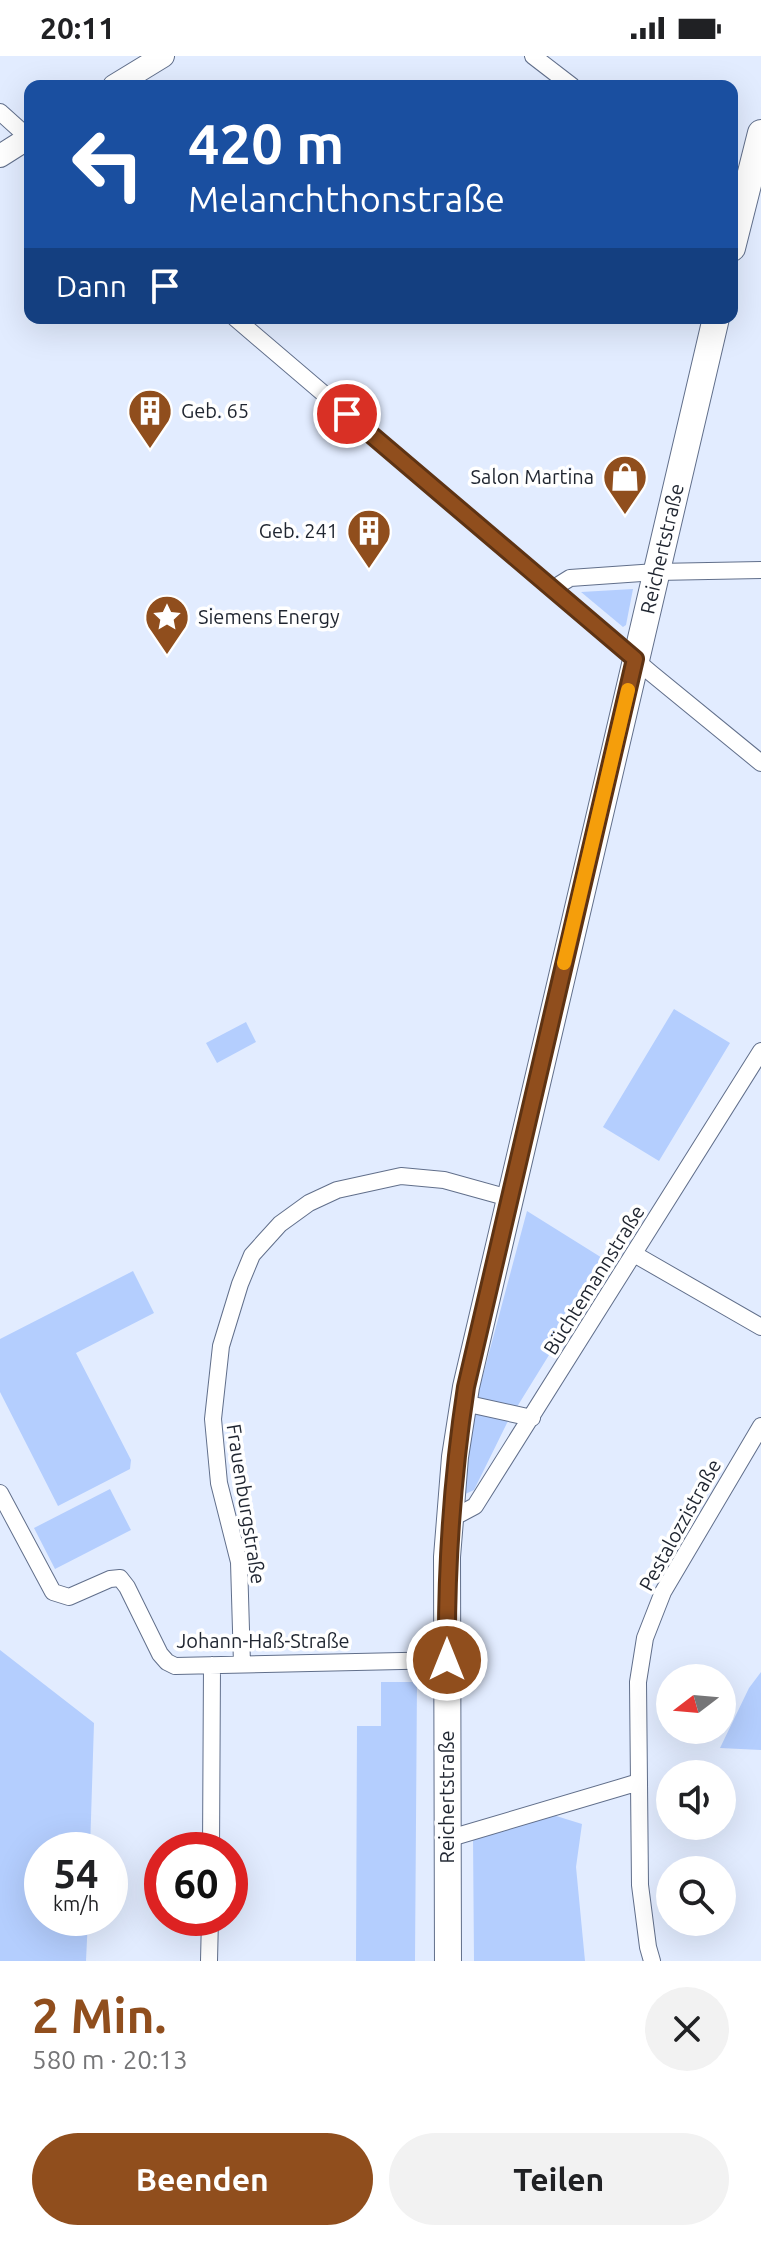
<!DOCTYPE html>
<html lang="de">
<head>
<meta charset="utf-8">
<style>
  body { margin:0; font-family:Ubuntu,sans-serif; background:#f2f2f2; color:#202124; height:100vh; display:flex; flex-direction:column; font-size:30px; white-space:nowrap }
  * { box-sizing:border-box; margin:0 }
  p { font-size:26px; color:#757577 }
  .icon { flex:none; width:44px; height:44px; fill:none; stroke:currentColor; stroke-width:2; stroke-linecap:round; stroke-linejoin:round }
  .map { position:relative; height:1905px; overflow:hidden }
  .panel { display:flex; flex-direction:column; background:#fff; flex:1 }
  .panel>* { flex:none }
  .top-card { position:absolute; left:24px; top:24px; width:714px; height:244px; border-radius:16px; box-shadow:0 8px 32px #0002; background:#1a4fa0; color:#fff; overflow:hidden }
  .needle { width:52px; rotate:254deg }
  .buttons { position:absolute; left:656px; top:1608px; display:grid; gap:16px }
  .buttons a { display:grid; place-items:center; width:80px; height:80px; border-radius:50%; background:#fff; box-shadow:0 8px 32px #0002; font-size:40px }
  .speed { position:absolute; left:24px; top:1776px; display:flex; gap:16px; font-size:40px; font-weight:700; text-align:center }
  .speed>* { display:grid; place-content:center; width:104px; height:104px; border-radius:50%; background:#fff; box-shadow:0 8px 32px #0002; line-height:1 }
  .speed small { font-size:20px; font-weight:400 }
  .speed .limit { border:12px solid #d22; background:#fff; color:#111 }
  .pin { position:absolute; display:grid; place-items:center; width:68px; height:68px; color:#fff; margin:-34px; border:4px solid #fff; border-radius:50%; box-shadow:0 2px 8px #0007 }
  .me { position:absolute; width:88px; margin:-44px; rotate:0deg; stroke-linejoin:round; filter:drop-shadow(0 0 6px #0008) }
  .turn { display:flex; align-items:center; gap:28px; height:168px; padding:0 32px; font-size:36px }
  .turn .icon { width:104px; height:104px; stroke-width:2.5 }
  .turn b { display:block; font-size:56px; line-height:68px }
  .then { display:flex; align-items:center; height:76px; padding:0 32px; background:#0003; gap:16px; font-size:30px }
  .round { display:grid; place-items:center; flex:none; width:84px; height:84px; border-radius:42px; background:#f2f2f2 }
  .headline { display:flex; align-items:center; justify-content:space-between; height:136px; padding:0 32px }
  h1 { font-size:48px; font-weight:700; line-height:60px; color:#904e1d }
  .button { display:flex; gap:16px; margin-top:auto; padding:16px 32px }
  .button a { flex:1; height:92px; border-radius:48px; background:#904e1d; color:#fff; font-size:32px; font-weight:700; line-height:92px; text-align:center }
  .button a+a { background:#f2f2f2; color:#202124 }
  .status { display:flex; justify-content:space-between; align-items:center; height:56px; padding:0 40px; background:#fff; direction:ltr }
  .status svg { height:22px; fill:currentColor }
  .map>svg:first-child { display:block }
  .green { fill:#b4cefe }
  .lines { fill:none; stroke-linecap:round; stroke-linejoin:round }
  .minor-casing { stroke:#616f8b; stroke-width:18 }
  .tertiary-casing { stroke:#616f8b; stroke-width:24 }
  .primary-casing { stroke:#616f8b; stroke-width:28 }
  .minor { stroke:#fff; stroke-width:16 }
  .tertiary { stroke:#fff; stroke-width:22 }
  .primary { stroke:#fff; stroke-width:26 }
  .route-casing { stroke:#5e3313; stroke-width:20 }
  .route { stroke:#904e1d; stroke-width:14 }
  .slow { stroke:#f59e0b; stroke-width:14 }
  .labels { text-anchor:middle; stroke-width:7; stroke-linejoin:round; paint-order:stroke }
  .poi-label { font-size:20px; fill:#1f2530; stroke:#fff; text-anchor:start }
  .street-label { font-size:20px; fill:#1f2530; stroke:#fff }
</style>
</head>
<body>
<div class="status"><b>20:11</b><svg viewBox="0 0 49 12"><path d="M0 12V9h3v3zM5 12V6h3v6zM10 12V3h3v9zM15 12V0h3v12zM26 1h20v11H26zM47 4h2v5h-2z"/></svg></div>
<div class="map">
<svg width="761" height="1905" viewBox="0 0 761 1905">
  <rect width="100%" height="100%" fill="#e2ecff"/>
  <path class="green" d="M633,533L626,569L623,571L581,536Z
    M674,953L730,987L659,1105L603,1071Z
    M246,966L256,986L217,1007L206,987Z
    M527,1155L607,1205L507,1367L474,1434L461,1440L478,1338Z
    M133,1215L154,1257L76,1297L131,1404L130,1413L58,1450L0,1336V1283Z
    M110,1433L131,1474L55,1513L34,1472Z
    M0,1594L94,1667L90,1794H42V1862H88L86,1905H0Z
    M761,1616V1694L720,1692L749,1632Z
    M381,1626H417L415,1905H356L357,1670H381Z
    M553,1759L582,1768L576,1811L585,1905H474L473,1781Z"/>
  <g class="lines">
    <g class="minor-casing">
      <path id="minor" d="M533,0L572,30
        M0,56L30,83
        M235,262L651,617L761,707
        M554,532L570,522L656,516L761,514
        M634,1198L761,1271
        M464,1347L532,1362
        M0,1437L53,1536L69,1541L110,1523L120,1522L127,1531L160,1598L167,1606L175,1610L447,1604
        M450,1459L460,1458L475,1450L761,995
        M242,1608L239,1506L219,1427L213,1363L221,1290L240,1228L252,1199L280,1168L309,1147L337,1134L401,1120L444,1124L509,1142
        M447,1783L639,1726
        M211,1794L212,1609
        M209,1905L210,1862
        M652,1905L648,1891L640,1829L638,1626L645,1582L663,1536L761,1370"/>
    </g>
    <g class="tertiary-casing">
      <path id="tertiary" d="M114,30L163,0
        M0,100L30,81"/>
    </g>
    <g class="primary-casing">
      <g id="primary">
        <path d="M732,192L761,77"/>
        <path id="s1" d="M448,1905L447,1501L455,1401L466,1331L716,262"/>
      </g>
    </g>
    <use href="#minor" class="minor"/>
    <use href="#tertiary" class="tertiary"/>
    <use href="#primary" class="primary"/>
  </g>
  <g class="lines">
    <g class="route-casing">
      <path id="route" d="M347,358L635,603L466,1331C452,1423 446,1510 447,1604"/>
    </g>
    <use href="#route" class="route"/>
    <path class="slow" d="M564,907L628,634"/>
  </g>
  <defs>
    <g id="building-pin" transform="scale(2.3)"><path d="M0 17L-7.5 6A9.5 9.5 0 1 1 7.5 6Z" fill="#904e1d" stroke="#fff"/><path d="M-4-6H4V6H1V3H-1V6H-4ZM-2.5-4.3h1.7v1.8h-1.7ZM.8-4.3h1.7v1.8H.8ZM-2.5-1h1.7V.8h-1.7ZM.8-1h1.7V.8H.8Z" fill="#fff"/></g>
    <g id="shop-pin" transform="scale(2.3)"><path d="M0 17L-7.5 6A9.5 9.5 0 1 1 7.5 6Z" fill="#904e1d" stroke="#fff"/><path d="M-5-2.5h2.3a2.7 3.5 0 0 1 5.4 0H5L5.5 6h-11ZM-1.5-2.5h3a1.5 2.3 0 0 0-3 0Z" fill="#fff"/></g>
    <g id="sight-pin" transform="scale(2.3)"><path d="M0 17L-7.5 6A9.5 9.5 0 1 1 7.5 6Z" fill="#904e1d" stroke="#fff"/><path d="M0-6L1.8-2.2L6-1.7L2.9 1.2L3.7 5.4L0 3.3L-3.7 5.4L-2.9 1.2L-6-1.7L-1.8-2.2Z" fill="#fff"/></g>
  </defs>
  <g fill-rule="evenodd">
    <use href="#building-pin" x="150" y="355"/>
    <use href="#shop-pin" x="625" y="421"/>
    <use href="#building-pin" x="369" y="475"/>
    <use href="#sight-pin" x="167" y="561"/>
  </g>
  <g class="labels">
    <g class="poi-label">
      <text x="181" y="362">Geb. 65</text>
      <text x="594" y="428" text-anchor="end">Salon Martina</text>
      <text x="338" y="482" text-anchor="end">Geb. 241</text>
      <text x="198" y="568">Siemens Energy</text>
    </g>
    <g class="street-label">
      <text dy="7" stroke="none"><textPath href="#s1" startOffset="1436">Reichertstraße</textPath></text>
      <text transform="translate(594 1224) rotate(-58)" y="7">Büchtemannstraße</text>
      <text transform="translate(246 1448) rotate(81)" y="7">Frauenburgstraße</text>
      <text transform="translate(680 1469) rotate(-61)" y="7">Pestalozzistraße</text>
      <text x="263" y="1592">Johann-Haß-Straße</text>
      <text transform="translate(447 1741) rotate(-90)" y="7">Reichertstraße</text>
    </g>
  </g>
</svg>
<div class="buttons">
<a><svg class="needle" viewBox="-14 -14 28 28"><path d="M0-13l5 13h-10z" fill="#e53935"/><path d="M0 13l5-13h-10z" fill="#757577"/></svg></a>
<a><svg class="icon" aria-label="sound" viewBox="0 0 24 24"><path d="M4 9h4l5-4v14l-5-4H4zM17 9q2 3 0 6"/></svg></a>
<a><svg class="icon" aria-label="search" viewBox="0 0 24 24"><circle cx="10" cy="10" r="6"/><path d="M15 15l6 6"/></svg></a>
</div>
<div class="speed"><div>54<small>km/h</small></div><div class="limit">60</div></div>
<div class="pin" style="left:347px;top:358px;background:#d93025"><svg class="icon" aria-label="arrive" viewBox="0 0 24 24"><path d="M6 21V4h12l-3 4 3 4H6"/></svg></div>
<svg class="me" style="left:447px;top:1604px" viewBox="-20 -20 40 40"><circle r="17" fill="#904e1d" stroke="#fff" stroke-width="3"/><path d="M0-11L8 9 0 5-8 9z" fill="#fff"/></svg>
<div class="top-card">
<div class="turn"><svg class="icon" aria-label="left" viewBox="0 0 24 24"><path d="M17 20v-9H6M10 6l-5 5 5 5"/></svg><div><b>420 m</b>Melanchthonstraße</div></div>
<div class="then">Dann<svg class="icon" aria-label="arrive" viewBox="0 0 24 24"><path d="M6 21V4h12l-3 4 3 4H6"/></svg></div>
</div>
</div>
<section class="panel">
<div class="headline"><div><h1>2 Min.</h1><p>580 m · 20:13</p></div><a class="round"><svg class="icon" aria-label="close" viewBox="0 0 24 24"><path d="M6 6l12 12M18 6L6 18"/></svg></a></div>
<div class="button"><a>Beenden</a><a>Teilen</a></div>
</section>
</body>
</html>
